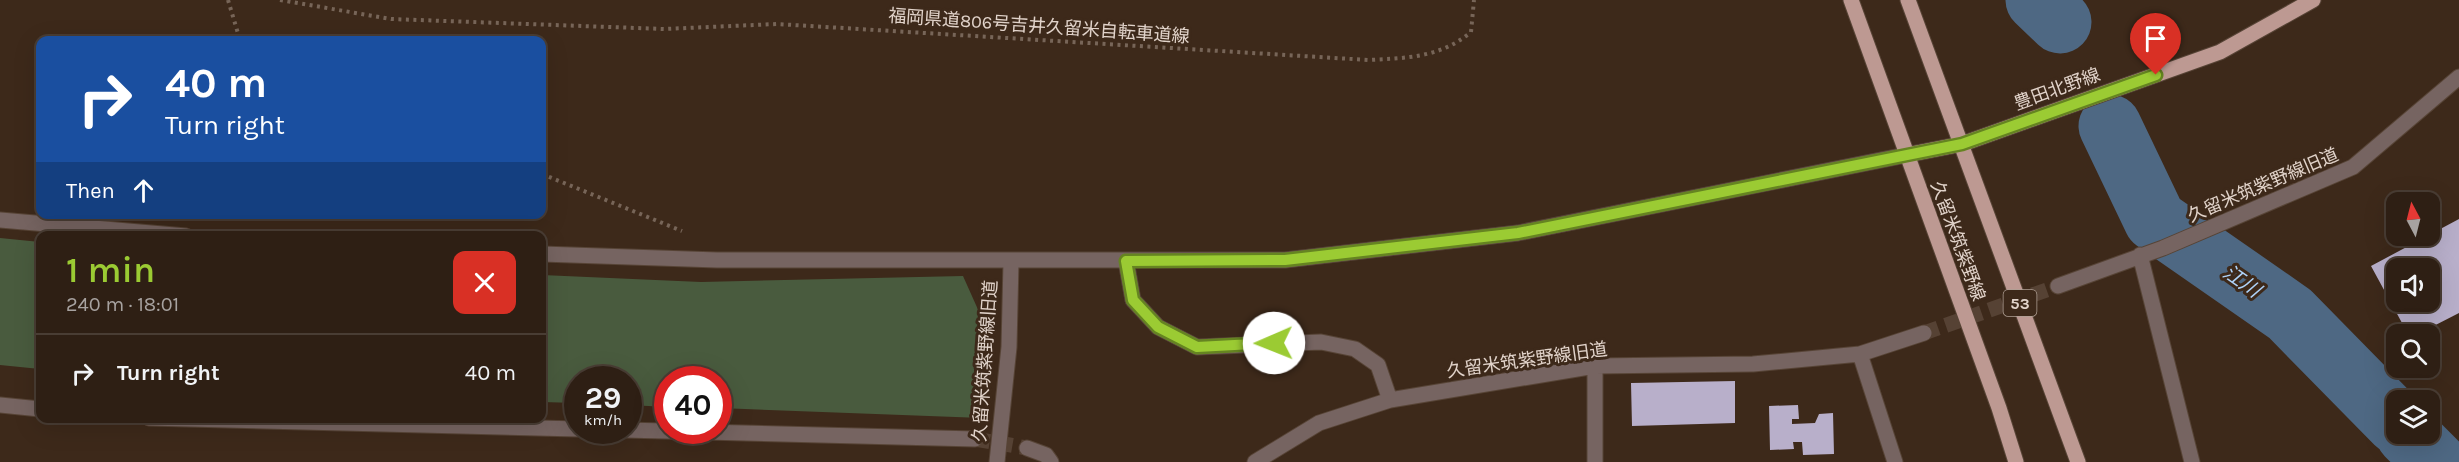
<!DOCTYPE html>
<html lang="en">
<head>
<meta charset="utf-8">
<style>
  body { margin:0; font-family:Karla,"Noto Sans JP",sans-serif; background:#36271d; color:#f1f3f6; height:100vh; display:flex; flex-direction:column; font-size:22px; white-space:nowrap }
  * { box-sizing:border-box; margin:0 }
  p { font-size:20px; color:#a7a2a0 }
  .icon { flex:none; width:33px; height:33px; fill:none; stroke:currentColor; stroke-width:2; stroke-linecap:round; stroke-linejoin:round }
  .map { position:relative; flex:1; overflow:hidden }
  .details { position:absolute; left:36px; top:231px; width:510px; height:192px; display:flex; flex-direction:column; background:#2e1f14; border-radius:12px; box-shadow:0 6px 24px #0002,0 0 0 2px #493d34 }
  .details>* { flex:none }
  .banner { position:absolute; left:36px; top:36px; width:510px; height:183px; border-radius:12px; box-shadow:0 6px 24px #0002,0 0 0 2px #493d34; background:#1a4fa0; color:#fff; overflow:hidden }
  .needle { width:39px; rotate:353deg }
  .controls { position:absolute; left:2386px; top:192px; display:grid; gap:12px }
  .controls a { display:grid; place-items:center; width:54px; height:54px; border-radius:12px; background:#2e1f14; box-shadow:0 6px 24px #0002,0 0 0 2px #493d34; font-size:30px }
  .speed { position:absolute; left:564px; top:366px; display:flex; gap:12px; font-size:30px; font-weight:700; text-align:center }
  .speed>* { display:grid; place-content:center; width:78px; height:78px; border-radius:50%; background:#2e1f14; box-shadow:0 6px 24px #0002,0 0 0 2px #493d34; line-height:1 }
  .speed small { font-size:15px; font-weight:400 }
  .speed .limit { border:9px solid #d22; background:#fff; color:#111 }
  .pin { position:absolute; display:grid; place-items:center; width:51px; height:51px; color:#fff; margin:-62px -26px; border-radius:50% 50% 50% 0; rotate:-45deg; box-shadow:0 0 6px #0007 }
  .pin .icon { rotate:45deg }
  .me { position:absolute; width:66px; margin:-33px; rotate:269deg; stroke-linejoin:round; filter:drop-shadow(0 0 4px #0008) }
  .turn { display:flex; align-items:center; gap:21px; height:126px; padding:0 30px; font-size:27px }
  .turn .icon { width:78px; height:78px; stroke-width:2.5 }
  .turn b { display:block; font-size:42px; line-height:51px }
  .then { display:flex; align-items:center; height:57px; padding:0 30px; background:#0003; gap:12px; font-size:22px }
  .round { display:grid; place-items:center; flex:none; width:63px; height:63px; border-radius:12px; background:#36271d }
  .overview { display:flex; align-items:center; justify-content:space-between; height:102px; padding:0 30px }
  h1 { font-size:36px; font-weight:600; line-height:45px; color:#9bcb33 }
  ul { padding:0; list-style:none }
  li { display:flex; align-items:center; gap:18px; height:78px; padding:0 30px; border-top:2px solid #493d34 }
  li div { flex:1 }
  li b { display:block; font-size:22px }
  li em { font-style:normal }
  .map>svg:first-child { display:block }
  .green { fill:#495b3e }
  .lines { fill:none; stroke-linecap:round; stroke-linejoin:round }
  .river { stroke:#4e6883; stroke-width:63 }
  .building { fill:#b8afca; fill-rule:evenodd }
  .minor-tunnel { stroke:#564234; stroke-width:15; stroke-dasharray:15 8; stroke-linecap:butt }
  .minor-casing { stroke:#574436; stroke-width:17 }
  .major-casing { stroke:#574436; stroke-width:17 }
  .path { stroke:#776558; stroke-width:4; stroke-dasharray:3 4.5; stroke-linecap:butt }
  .minor { stroke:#766461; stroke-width:15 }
  .major { stroke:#bd9992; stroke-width:15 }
  .route-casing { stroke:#658421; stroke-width:15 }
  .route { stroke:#9bcb33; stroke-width:10 }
  .labels { text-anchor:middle; stroke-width:6; stroke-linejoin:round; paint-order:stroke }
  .shield { fill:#3d291a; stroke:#b0a095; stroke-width:1.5 }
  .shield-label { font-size:16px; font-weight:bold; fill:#e1d3ca }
  .street-label { font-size:18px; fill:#e1d3ca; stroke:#3d291a }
  .water-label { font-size:20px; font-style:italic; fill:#aed2f8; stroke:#3d291a }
</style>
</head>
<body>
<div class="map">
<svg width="2459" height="462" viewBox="0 0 2459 462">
  <rect width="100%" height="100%" fill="#3d291a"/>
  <path class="green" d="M0,238L40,242V369L0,365Z
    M542,275L701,282L963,276L980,314L982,418L719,408L718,380H668L667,407L629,405L628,380H578L577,403L542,402Z"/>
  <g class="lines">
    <path class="river" d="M2037,0L2060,22
      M2110,126L2155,220L2290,314L2397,423
      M2407,434L2435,462"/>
  </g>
  <path class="building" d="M2459,219V313L2418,334H2408L2371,266ZM2397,268H2430V302H2397Z
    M1735,381V423L1632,426L1631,383Z
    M1798,405L1799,419H1792V424L1815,423L1819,414L1833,413L1834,454L1803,455L1802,442H1793L1794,449L1770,450L1769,406Z"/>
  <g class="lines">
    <path class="minor-tunnel" d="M1924,333L2058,286
      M975,439L1027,448"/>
    <g class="minor-casing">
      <path id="minor" d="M0,220L186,236
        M542,254L717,260H1285L1518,233L1906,155
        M2140,255L2192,462
        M1126,261L1133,300L1158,327L1197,347L1321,342L1355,349L1378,365L1390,400
        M2058,286L2163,248L2353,167L2459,77
        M1860,354L1895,462
        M1595,366V462
        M0,405L40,409
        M149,418L578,429
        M625,430L975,439
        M1027,448L1046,455L1051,462
        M997,462L1009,347L1011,262
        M1255,462L1319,423L1390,400L1595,366L1753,364L1860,354L1924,333"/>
    </g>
    <g class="major-casing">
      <path id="major" d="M1851,0L1999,408L2016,462
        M1908,0L2078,462
        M1906,155L1962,144L2220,52L2313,0"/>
    </g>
    <path class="path" d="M228,0L240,40
      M280,0L391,19L664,29L777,24L1368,60C1406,58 1440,58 1471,32L1474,0
      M542,174L682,231"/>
    <use href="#minor" class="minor"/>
    <use href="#major" class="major"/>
  </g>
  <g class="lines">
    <g class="route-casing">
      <path id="route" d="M1274,343L1197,347L1158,327L1133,300L1126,261L1285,260L1518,233L1962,144L2156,75"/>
    </g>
    <use href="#route" class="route"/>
  </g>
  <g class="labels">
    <rect class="shield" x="2003.5" y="290" width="33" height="26" rx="4.5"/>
    <g class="shield-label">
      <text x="2020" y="309">53</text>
    </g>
    <g class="street-label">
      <text transform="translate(1039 26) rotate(4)" y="6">福岡県道806号吉井久留米自転車道線</text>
      <text transform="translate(2057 89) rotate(-20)" y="6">豊田北野線</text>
      <text transform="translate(2263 185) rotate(-23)" y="6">久留米筑紫野線旧道</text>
      <text transform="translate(1958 241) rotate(70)" y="6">久留米筑紫野線</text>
      <text transform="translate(1527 360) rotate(-8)" y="6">久留米筑紫野線旧道</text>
      <text transform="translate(985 361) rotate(-86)" y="6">久留米筑紫野線旧道</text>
    </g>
    <g class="water-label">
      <text transform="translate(2242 281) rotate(35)" y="7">江川</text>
    </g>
  </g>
</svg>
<div class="controls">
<a><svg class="needle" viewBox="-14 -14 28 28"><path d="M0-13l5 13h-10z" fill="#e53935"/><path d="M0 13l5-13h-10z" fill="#a7a2a0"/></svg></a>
<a><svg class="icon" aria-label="sound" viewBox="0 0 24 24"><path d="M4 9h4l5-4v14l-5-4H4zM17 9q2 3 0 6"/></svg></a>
<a><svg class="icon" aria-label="search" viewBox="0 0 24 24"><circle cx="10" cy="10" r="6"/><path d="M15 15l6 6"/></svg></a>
<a><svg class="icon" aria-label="layers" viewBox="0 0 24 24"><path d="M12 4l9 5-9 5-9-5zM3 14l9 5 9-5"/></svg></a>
</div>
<div class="speed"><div>29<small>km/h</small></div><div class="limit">40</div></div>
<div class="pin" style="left:2156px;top:75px;background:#d93025"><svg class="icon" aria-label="arrive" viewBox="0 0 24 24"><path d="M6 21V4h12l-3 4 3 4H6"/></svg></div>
<svg class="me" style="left:1274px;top:343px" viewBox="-20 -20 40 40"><circle r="19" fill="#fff"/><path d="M0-13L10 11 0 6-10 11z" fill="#9bcb33"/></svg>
<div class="banner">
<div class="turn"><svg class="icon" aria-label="right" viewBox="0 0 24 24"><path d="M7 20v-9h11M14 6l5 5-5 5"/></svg><div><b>40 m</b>Turn right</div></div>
<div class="then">Then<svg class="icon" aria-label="ahead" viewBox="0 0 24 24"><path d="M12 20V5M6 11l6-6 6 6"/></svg></div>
</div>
<section class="details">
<div class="overview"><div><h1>1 min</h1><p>240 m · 18:01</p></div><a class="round" style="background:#d93025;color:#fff"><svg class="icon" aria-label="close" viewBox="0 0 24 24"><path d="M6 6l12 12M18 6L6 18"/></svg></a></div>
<ul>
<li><svg class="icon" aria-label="right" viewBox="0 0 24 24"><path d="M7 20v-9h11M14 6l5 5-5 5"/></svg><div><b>Turn right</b></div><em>40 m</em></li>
</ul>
</section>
</div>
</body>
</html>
